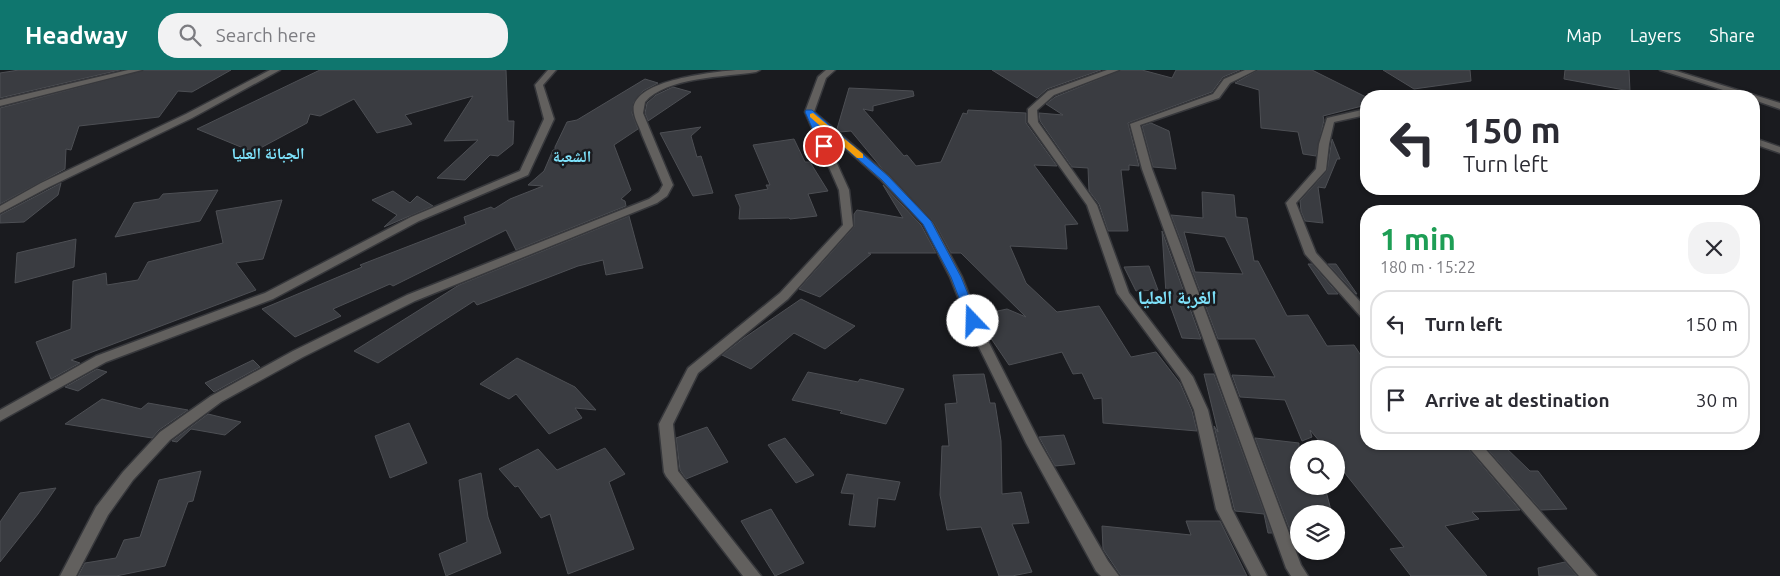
<!DOCTYPE html>
<html lang="en">
<head>
<meta charset="utf-8">
<style>
  body { margin:0; font-family:Ubuntu,"Noto Naskh Arabic",sans-serif; background:#f2f2f3; color:#2b2b33; height:100vh; display:flex; flex-direction:column; font-size:19px; white-space:nowrap }
  * { box-sizing:border-box; margin:0 }
  p { font-size:16px; color:#7c7c81 }
  .icon { flex:none; width:28px; height:28px; fill:none; stroke:currentColor; stroke-width:2; stroke-linecap:round; stroke-linejoin:round }
  .map { position:relative; flex:1; overflow:hidden }
  .drawer { position:absolute; left:1360px; top:135px; width:400px; height:245px; display:flex; flex-direction:column; background:#fff; border-radius:20px; box-shadow:0 1px 4px #0004 }
  .drawer>* { flex:none }
  .hud { position:absolute; left:1360px; top:20px; width:400px; height:105px; border-radius:20px; box-shadow:0 1px 4px #0004; background:#fff; color:#2b2b33; overflow:hidden }
  .controls { position:absolute; left:1290px; top:370px; display:grid; gap:10px }
  .controls a { display:grid; place-items:center; width:55px; height:55px; border-radius:50%; background:#fff; box-shadow:0 1px 4px #0004; font-size:25px }
  .pin { position:absolute; display:grid; place-items:center; width:42px; height:42px; color:#fff; margin:-21px; border:2px solid #fff; border-radius:50%; box-shadow:0 1px 5px #0007 }
  .me { position:absolute; width:55px; margin:-28px; rotate:339deg; stroke-linejoin:round; filter:drop-shadow(0 0 4px #0008) }
  .turn { display:flex; align-items:center; gap:18px; height:105px; padding:0 20px; font-size:22px }
  .turn .icon { width:65px; height:65px; stroke-width:2.5 }
  .turn b { display:block; font-size:35px; line-height:42px }
  .round { display:grid; place-items:center; flex:none; width:52px; height:52px; border-radius:20px; background:#f2f2f3 }
  .overview { display:flex; align-items:center; justify-content:space-between; height:85px; padding:0 20px }
  h1 { font-size:30px; font-weight:700; line-height:38px; color:#1e9e55 }
  ul { padding:0; list-style:none }
  li { display:flex; align-items:center; gap:15px; height:68px; margin:0 10px 8px; padding:0 10px; border:2px solid #e1e1e2; border-radius:20px }
  li div { flex:1 }
  li b { display:block; font-size:19px }
  li em { font-style:normal }
  header { display:flex; align-items:center; gap:30px; box-sizing:border-box; height:70px; padding:0 25px; background:#0f766e; color:#fff }
  header strong { font-size:24px }
  nav { display:flex; gap:28px; margin-inline-start:auto; font-size:18px }
  .search { width:350px; height:45px; background:#f2f2f3; display:flex; align-items:center; gap:12px; box-sizing:border-box; padding:0 18px; border-radius:20px; color:#7c7c81; font-size:19px }
  .map>svg:first-child { display:block }
  .building { fill:#3a3c41; stroke:#4d4f54; fill-rule:evenodd }
  .lines { fill:none; stroke-linecap:round; stroke-linejoin:round }
  .street-casing { stroke:#37383c; stroke-width:3 }
  .street { fill:#62605e; fill-rule:evenodd }
  .route { fill:#1a73e8; stroke:#114b97 }
  .slow { fill:#f59e0b }
  .labels { text-anchor:middle; stroke-width:5; stroke-linejoin:round; paint-order:stroke }
  .far-district-label { font-size:16px; font-weight:bold; fill:#7de1fa; stroke:#1a1b1f }
  .district-label { font-size:19px; font-weight:bold; fill:#7de1fa; stroke:#1a1b1f }
</style>
</head>
<body>
<header>
<strong>Headway</strong>
<div class="search"><svg class="icon" aria-label="search" viewBox="0 0 24 24"><circle cx="10" cy="10" r="6"/><path d="M15 15l6 6"/></svg>Search here</div>
<nav><a>Map</a><a>Layers</a><a>Share</a></nav>
</header>
<div class="map">
<svg width="1780" height="506" viewBox="0 0 1780 506">
  <rect width="100%" height="100%" fill="#1a1b1f"/>
  <path class="building" d="M19,0H120L0,28V3Z
    M144,0H231L192,22L178,21L159,47L79,56L71,80L66,79L65,99L0,134V38Z
    M320,0H506L508,51H514L513,74L498,86L490,85L465,110L437,108L478,70L444,71L473,26L405,45L412,54L377,63L354,29L320,46L310,44L307,53L253,82L197,59Z
    M992,0H1101L1047,19L1037,28Z
    M1121,0H1142L1172,8L1176,0H1240L1223,7L1212,22L1128,53L1139,96L1129,95V100H1121L1128,161H1108L1099,134L1089,121L1088,98L1072,97L1040,51L1039,43L1063,45L1046,34L1055,27Z
    M1258,0H1312L1366,27V35L1323,46L1324,50L1316,86L1303,84L1298,62L1261,58L1259,20L1235,13Z
    M1383,0H1470L1471,11L1414,19Z
    M1565,0H1629L1630,21L1564,9Z
    M645,9L658,13L643,21L634,32L632,43L638,59L614,75L631,120L621,129L625,131L626,136L516,180L506,160L393,216L390,214L333,239L341,246L295,267L262,239L362,197L360,195L466,154L464,147L491,137L494,139L510,129L543,116L528,115L544,101L553,80H555V77L567,52L577,50Z
    M673,17L691,22L648,51L645,43L647,33L656,25Z
    M849,18L913,21L914,26L873,36V41L863,39L904,86L907,85L916,96L941,92L963,43L967,44L968,40L1026,43V53L1057,96L1034,95L1078,154L1065,155L1067,179L1010,176L1026,213L1057,242L1099,236L1131,287L1156,282L1180,313L1192,341L1197,361L1103,353L1102,328L1094,329L1082,303L1073,304L1062,282L1009,295L984,258L979,245L1007,239L1026,247L961,183H951L934,152L880,96L851,61L840,62L837,59Z
    M1151,53L1169,61L1176,99L1153,97L1142,56Z
    M701,57L691,66L697,87L701,86L713,123L693,126L660,63Z
    M794,69L805,92H810L828,121L808,124L817,146L790,149L789,148L739,149L740,137L735,125L768,119L766,115H770L753,75Z
    M1332,69L1340,89H1337L1325,118L1318,117L1323,153L1305,151L1301,141L1300,131L1327,101Z
    M61,113L58,125L24,152L0,153V145Z
    M883,115L921,155L936,183H868L871,184L820,227L799,219L854,157V144L857,140L903,148Z
    M218,120L200,151L115,167L134,133L159,129L163,124Z
    M393,121L410,133L417,126L433,136L384,157L397,145L372,130Z
    M1202,122L1234,125L1236,147L1247,148L1254,191H1258L1287,246L1308,245L1327,276L1354,275L1366,293V374H1464L1520,440L1472,442L1479,449L1445,456L1487,506H1411L1390,479L1404,477L1336,392V379H1326L1310,360L1312,367L1302,371L1285,330L1240,327L1232,305L1275,307L1255,269H1218L1171,145L1203,148ZM1184,162L1225,167L1243,204L1195,202Z
    M282,130L263,189L236,193L256,220L71,290L80,293L51,309L36,272L71,259L73,211L106,203L107,215L138,210L148,192L223,173L216,141Z
    M629,146L643,198L606,205L603,190L578,196L477,235L474,231L378,293L354,281L459,215Z
    M1162,161L1201,269L1182,268L1166,224Z
    M76,169L74,197L15,213L17,183Z
    M1308,194H1312L1338,224H1328Z
    M1328,194H1336L1357,224H1356Z
    M1149,196L1158,220L1136,221L1124,197Z
    M801,229L855,256L825,279L794,263L751,299L722,285L744,268Z
    M517,288L575,317L596,340L575,338L582,348L549,364L516,324L509,329L480,314Z
    M253,290L260,297L214,322L205,313Z
    M97,299L107,302L78,321L65,317Z
    M808,302L858,312L860,309L904,319L886,354L840,343L842,341L792,330Z
    M984,304L990,333H995L1001,371L1002,424L1021,422L1029,453L1012,454L1032,502L1012,506H999L981,457L947,460L940,425L942,376H949L945,334L957,333L953,305Z
    M1204,304H1214L1272,463H1268L1264,444L1235,441L1234,438L1214,356L1218,362Z
    M102,329L141,339L148,333L188,340L159,360L152,368L65,354Z
    M208,344L241,352L225,365L191,359L177,372L172,371Z
    M409,353L427,393L390,408L375,366Z
    M707,357L728,392L686,409L680,400L676,368Z
    M1064,365L1075,394L1055,396L1039,367Z
    M785,368L814,405L796,413L768,375Z
    M1255,368L1299,373V417L1326,421L1332,444H1299V466H1292Z
    M1483,374H1502L1530,401H1538L1567,439L1541,440Z
    M605,378L625,404L609,412L634,479L568,504L550,444L541,448L518,416L515,417L499,399L538,379L557,400Z
    M201,401L193,431L188,432L165,496L116,506H78L85,493L116,488L124,470L140,467L159,410Z
    M481,403L488,447L501,483L446,506L439,484L467,472L459,410Z
    M847,404L900,412L895,430L878,428L875,457L849,455L854,424L841,423Z
    M56,418L38,444L0,492V452L20,423Z
    M771,439L804,493L775,506L741,451Z
    M1186,451H1220L1247,506H1121L1103,479L1102,456L1191,465Z
    M1565,492L1577,506H1539L1538,498Z"/>
  <g class="lines">
    <g class="street-casing">
      <path id="street" d="M128,0H142L0,36V30Z
        M270,0H280L192,48L49,117L0,143V136L41,113L186,44Z
        M548,0H556L543,15L554,49L528,105L419,151L273,229L106,292L0,351V340L96,286L265,223L411,147L520,101L544,49L535,15Z
        M736,0H760L756,2C725,7 666,7 645,32L643,43L673,115L667,126L657,133L415,231L303,287L221,332L170,370L133,410L108,445L76,506H60L96,437L123,402L160,362L211,326L293,281L407,225L649,129L659,122L663,115C656,98 649,82 642,65C640,58 635,50 634,43C627,10 715,2 736,0Z
        M826,0H835L826,8L814,42L889,106L933,153L962,207L985,265L1040,373L1108,491L1119,506H1101L1096,501L1026,373L973,265L950,207L923,154L881,110L820,56L849,120L853,156L788,229L698,303L673,354L678,401L761,506H743L666,406L664,402L659,354L688,298L780,223L843,155L839,120L805,42L818,7Z
        M1107,0H1119L1054,25L1037,40L1038,52L1097,135L1129,223L1193,307L1208,340L1232,439L1267,506H1251L1216,439L1194,340L1180,308L1117,223L1087,135L1028,52V39L1048,21Z
        M1245,0H1256L1230,13L1219,28L1140,55L1152,99L1301,495L1308,506H1291L1286,498L1142,99L1130,54L1213,24L1224,9Z
        M1660,0H1673L1780,33V39L1754,30V26H1742Z
        M1487,23H1509L1513,26H1483Z
        M1366,39V45L1334,52L1329,74L1326,100L1296,133L1316,183L1366,238V249L1362,248L1305,184L1286,133L1316,99L1319,74L1327,48Z
        M1754,68L1780,77V83L1754,74Z
        M1466,374H1481L1597,506H1579Z"/>
    </g>
    <use href="#street" class="street"/>
  </g>
  <path class="route" d="M806,40H812L888,106L931,151L961,207L979,251L977,253H969L968,251L951,207L923,154L882,110L819,55L828,76L821,78L805,42Z"/>
  <path class="slow" d="M813,43L863,84V88H857L810,47V44Z"/>
  <g class="labels">
    <g class="far-district-label">
      <text x="268" y="89">الجبانة العليا</text>
      <text x="572" y="92">الشعبة</text>
    </g>
    <g class="district-label">
      <text x="1177" y="234">الغربة العليا</text>
    </g>
  </g>
</svg>
<div class="controls">
<a><svg class="icon" aria-label="search" viewBox="0 0 24 24"><circle cx="10" cy="10" r="6"/><path d="M15 15l6 6"/></svg></a>
<a><svg class="icon" aria-label="layers" viewBox="0 0 24 24"><path d="M12 4l9 5-9 5-9-5zM3 14l9 5 9-5"/></svg></a>
</div>
<div class="pin" style="left:824px;top:76px;background:#d93025"><svg class="icon" aria-label="arrive" viewBox="0 0 24 24"><path d="M6 21V4h12l-3 4 3 4H6"/></svg></div>
<svg class="me" style="left:973px;top:251px" viewBox="-20 -20 40 40"><circle r="19" fill="#fff"/><path d="M0-13L10 11 0 6-10 11z" fill="#1a73e8"/></svg>
<div class="hud">
<div class="turn"><svg class="icon" aria-label="left" viewBox="0 0 24 24"><path d="M17 20v-9H6M10 6l-5 5 5 5"/></svg><div><b>150 m</b>Turn left</div></div>
</div>
<section class="drawer">
<div class="overview"><div><h1>1 min</h1><p>180 m · 15:22</p></div><a class="round"><svg class="icon" aria-label="close" viewBox="0 0 24 24"><path d="M6 6l12 12M18 6L6 18"/></svg></a></div>
<ul>
<li><svg class="icon" aria-label="left" viewBox="0 0 24 24"><path d="M17 20v-9H6M10 6l-5 5 5 5"/></svg><div><b>Turn left</b></div><em>150 m</em></li>
<li><svg class="icon" aria-label="arrive" viewBox="0 0 24 24"><path d="M6 21V4h12l-3 4 3 4H6"/></svg><div><b>Arrive at destination</b></div><em>30 m</em></li>
</ul>
</section>
</div>
</body>
</html>
